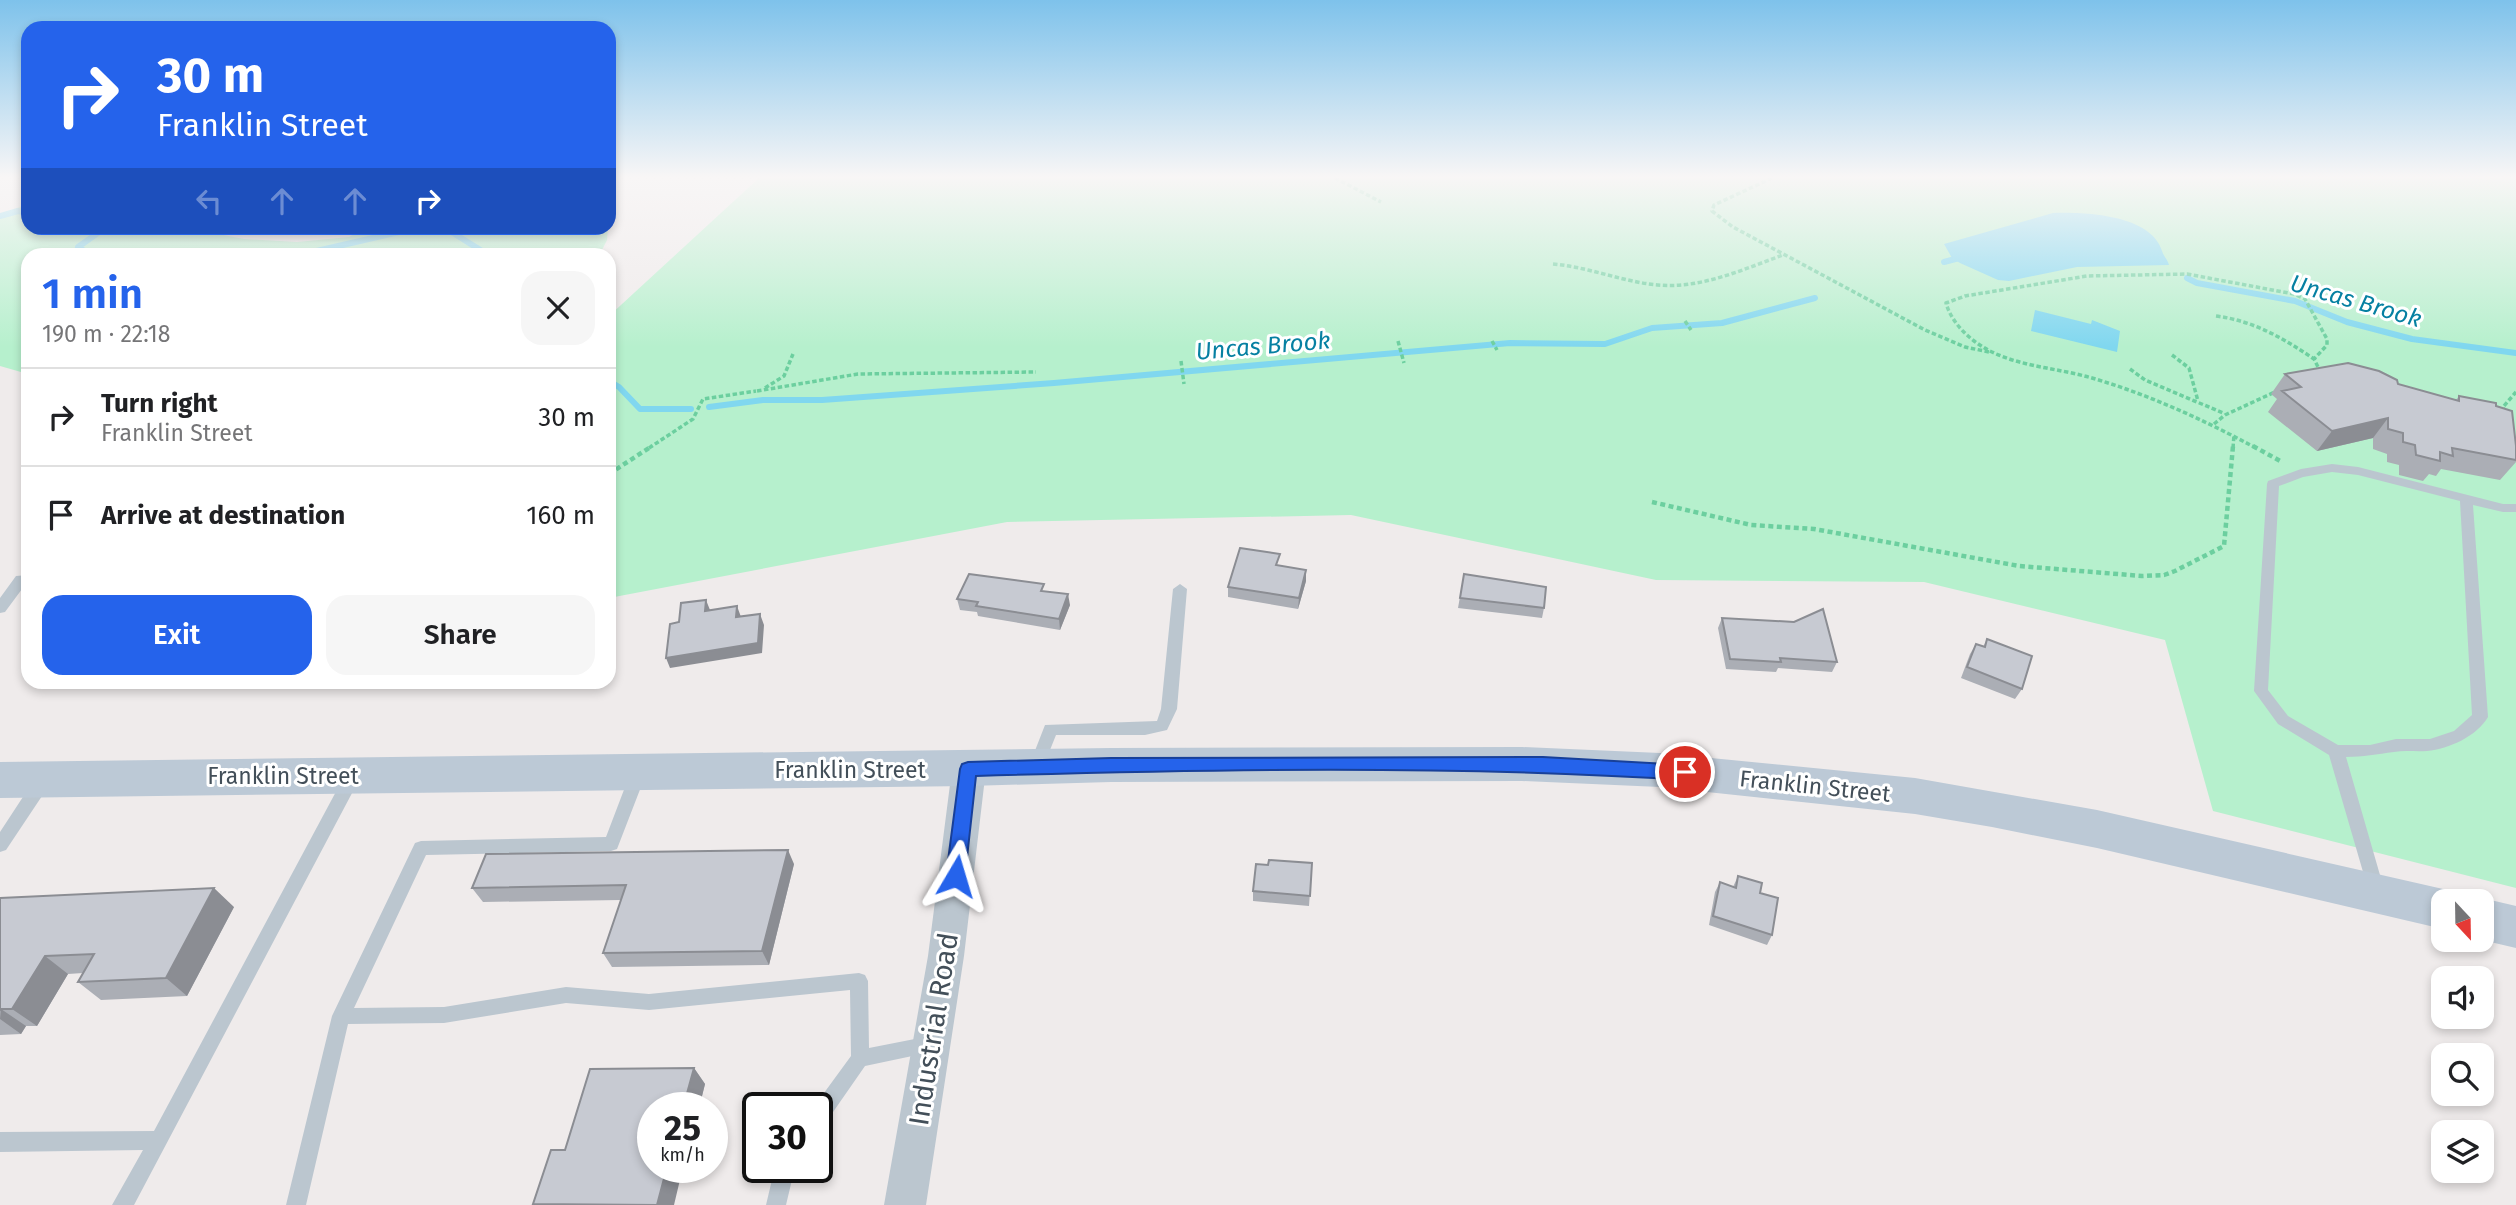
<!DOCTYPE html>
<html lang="en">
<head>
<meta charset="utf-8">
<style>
  body { margin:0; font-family:"Fira Sans",sans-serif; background:#f6f6f6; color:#202124; height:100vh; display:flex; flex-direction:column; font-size:26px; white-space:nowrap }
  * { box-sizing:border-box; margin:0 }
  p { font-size:23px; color:#757577 }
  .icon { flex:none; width:38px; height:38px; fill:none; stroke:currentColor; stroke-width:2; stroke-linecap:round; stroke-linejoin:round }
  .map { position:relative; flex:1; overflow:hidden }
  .side { position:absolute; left:21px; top:248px; width:595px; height:441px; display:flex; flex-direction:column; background:#fff; border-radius:21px; box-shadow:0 4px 10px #0003 }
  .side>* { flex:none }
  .banner { position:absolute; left:21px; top:21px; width:595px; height:214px; border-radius:21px; box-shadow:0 4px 10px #0003; background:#2563eb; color:#fff; overflow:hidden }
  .needle { width:46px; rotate:158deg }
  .fabs { position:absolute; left:2431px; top:889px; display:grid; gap:14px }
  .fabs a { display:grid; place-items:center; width:63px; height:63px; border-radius:14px; background:#fff; box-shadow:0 4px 10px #0003; font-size:35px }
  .speed { position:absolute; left:637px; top:1092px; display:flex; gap:14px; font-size:35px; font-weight:700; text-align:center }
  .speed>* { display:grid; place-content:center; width:91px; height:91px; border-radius:50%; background:#fff; box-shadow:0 4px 10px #0003; line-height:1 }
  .speed small { font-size:18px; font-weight:400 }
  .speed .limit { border:4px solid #111; border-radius:10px; background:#fff; color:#111 }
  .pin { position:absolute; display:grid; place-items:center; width:60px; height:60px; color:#fff; margin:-30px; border:4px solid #fff; border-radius:50%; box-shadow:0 2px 7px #0007 }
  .me { position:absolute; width:77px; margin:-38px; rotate:7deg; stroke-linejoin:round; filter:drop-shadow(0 0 5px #0008) }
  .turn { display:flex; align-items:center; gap:24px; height:147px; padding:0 21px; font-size:32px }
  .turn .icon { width:91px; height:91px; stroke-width:2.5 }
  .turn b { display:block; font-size:49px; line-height:60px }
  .lanes { display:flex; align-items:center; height:66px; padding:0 21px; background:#0003; justify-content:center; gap:35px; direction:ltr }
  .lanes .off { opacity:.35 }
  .round { display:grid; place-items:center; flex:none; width:74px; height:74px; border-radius:21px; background:#f6f6f6 }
  .head { display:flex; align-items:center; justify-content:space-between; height:119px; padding:0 21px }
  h1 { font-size:42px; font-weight:600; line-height:52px; color:#2563eb }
  .button { display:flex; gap:14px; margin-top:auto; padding:14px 21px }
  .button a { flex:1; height:80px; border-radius:21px; background:#2563eb; color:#fff; font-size:28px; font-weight:600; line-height:80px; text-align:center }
  .button a+a { background:#f6f6f6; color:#202124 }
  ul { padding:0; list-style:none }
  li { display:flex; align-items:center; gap:21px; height:98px; padding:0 21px; border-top:2px solid #e0e0e0 }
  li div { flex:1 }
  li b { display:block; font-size:26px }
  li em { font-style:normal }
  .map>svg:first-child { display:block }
  .green { fill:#b6f0cd }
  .water { fill:#80d7ef }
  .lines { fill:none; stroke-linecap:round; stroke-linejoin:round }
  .stream { stroke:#80d7ef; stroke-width:6 }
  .path-far1 { stroke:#6ccf9f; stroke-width:3.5; stroke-dasharray:4.5 2.5; stroke-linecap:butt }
  .path { stroke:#6ccf9f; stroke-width:4.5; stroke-dasharray:5 3.5; stroke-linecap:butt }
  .service { fill:#bbc6cf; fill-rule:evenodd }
  .minor { fill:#bbc6cf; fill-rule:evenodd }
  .secondary { fill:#bcc9d6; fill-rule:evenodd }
  .wall { fill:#abaeb5 }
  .shaded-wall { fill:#8b8d93 }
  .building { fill:#c7cad2; stroke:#8b8d93; stroke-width:2 }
  .route { fill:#2563eb; stroke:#184099; stroke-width:2 }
  .labels { text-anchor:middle; stroke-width:6; stroke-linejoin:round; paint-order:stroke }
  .street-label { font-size:23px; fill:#434f59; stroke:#fff }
  .water-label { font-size:24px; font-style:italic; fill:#0680a2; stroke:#fff }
  .near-street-label { font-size:28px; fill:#434f59; stroke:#fff }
</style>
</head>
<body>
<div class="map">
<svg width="2516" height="1205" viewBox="0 0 2516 1205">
  <rect width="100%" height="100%" fill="#efebeb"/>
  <path class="green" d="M759,178H2516V888L2213,811L2165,640L1924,582L1656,580L1351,515L1007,522L609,598V316Z
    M28,204V228H187L244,239L297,242L349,237L365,228H608L607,240L599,256H28V374L0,366V214Z"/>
  <path class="water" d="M2053,213C2086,212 2151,215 2162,251C2164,257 2168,260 2169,265L2077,267L2009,281L1998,280L1960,263L1952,258L1944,244Z
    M2035,310L2091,324L2092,320L2120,331L2117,352L2031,331Z"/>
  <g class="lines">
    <path class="stream" d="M0,216L18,211L28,213
      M93,256L78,247L105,228
      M295,256L399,232L450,231L490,256
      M1944,262L1963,257
      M2187,278L2197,283L2295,301L2347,322L2412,339L2516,353
      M609,381L619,387L640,409H691
      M709,407L763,400H822L1054,383L1510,343L1605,344L1652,328L1722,323L1815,298"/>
    <path class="path-far1" d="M1335,178L1381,202
      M1772,178L1714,205L1712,211L1733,227L1925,330L1965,347L1989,352
      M1553,264C1589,267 1623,282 1658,285C1701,289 1744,269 1783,255
      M2216,316C2254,321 2283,338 2314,359
      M1685,321L1691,330
      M1398,341L1404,363
      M1492,341L1497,350
      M2172,355L2189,368L2198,401
      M1181,361L1184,384
      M2130,369L2145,380L2223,413
      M765,388L784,376L793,354
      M757,391L858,374L1036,372
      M2505,412L2503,407L2516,392
      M2214,424L2225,415L2277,391
      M649,448L693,419L703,399L756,391
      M2233,448L2234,435
      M2256,448C2204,420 2150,395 2092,378C2058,368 2020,367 1988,350C1970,340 1952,324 1946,303L1965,296L2087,276L2187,274L2294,294L2305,299L2327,339V345L2314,359L2321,373"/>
    <path class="path" d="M2253,446L2282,462
      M609,474L652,446
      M1652,502L1751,525L1814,529L2019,566L2142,576L2164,575L2175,571L2224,546L2233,446"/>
    <path class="service" d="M2332,464L2358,467L2503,504H2516V512H2503L2473,505L2488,717C2477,736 2449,749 2427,751C2416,752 2405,750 2394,752C2377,754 2363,757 2346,757L2384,889L2382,894L2376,896L2370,894L2368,889L2329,755L2278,724L2254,691L2267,484L2268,481L2301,469ZM2332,472L2358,475L2460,501L2472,715L2454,731L2430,739H2396L2370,745H2338L2288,716L2268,690L2279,486L2303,477Z
      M28,575V585H25L5,612L0,613V598L16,576Z
      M1180,584L1187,589L1177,709L1167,730L1145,735H1056L1042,770L1037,772L1032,770L1029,766L1045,725L1157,721L1161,709L1173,589Z
      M638,768L644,769L646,774L617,849L611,851L426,855L354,1008L444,1007L566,987L649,994L859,973L865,975L868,981L869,1048L930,1036L936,1039L939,1045L936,1051L865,1066L824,1125L817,1127V1108H813L851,1056L850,990L649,1010L566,1003L444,1023L348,1024L306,1205H286L332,1016L415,843L421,841L606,837L630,774L632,769Z
      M352,772L358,773L360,778L134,1205H112L143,1150L0,1152V1132L154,1131L346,773Z
      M42,776L48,777L50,782L48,787L6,850L0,852V832L36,777Z
      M775,1167H795L786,1205H766Z"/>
    <path class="minor" d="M969,756L981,759L986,769L964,956L926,1205H884L928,956L952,769L957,759Z"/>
    <path class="secondary" d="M1522,747L1660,753L1915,778L2097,810L2443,889L2459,895L2463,901H2443V929L2097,848L1992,827L1915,814L1660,787L1522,781L1111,782L969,786L0,798V762L1111,748Z
      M2482,898L2516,906V948L2482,940V901H2474Z"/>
  </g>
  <path class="wall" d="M2285,374L2398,384L2456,400L2459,396L2496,406L2516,446V462L2500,480L2441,469L2436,476L2429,474L2423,481L2399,475V465L2387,462V454L2373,449V438L2317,451L2268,412L2277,399L2271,394Z
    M1279,566L1306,570V581L1298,609L1228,597V587Z
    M1464,574L1544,608L1542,618L1458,608Z
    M1045,592L1070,605L1060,630L978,616L977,612L960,610L957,599Z
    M1722,618L1837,662L1832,672L1778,668L1776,672L1726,669L1718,628Z
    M1987,639L2022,689L2015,699L1961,678L1970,654L1976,644L1983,647Z
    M1312,863L1309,906L1253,901V891L1268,865Z
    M794,864L769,965L612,967L603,953L621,900L483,902L472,888Z
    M1738,876L1760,893L1772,935L1767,945L1709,925L1715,892L1720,882L1733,887Z
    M0,898L234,907L187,996L101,1000L78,982L83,973L68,974L37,1026H26L21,1034L0,1035Z
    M694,1068L705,1084L699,1108H653L674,1205H534L533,1204L565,1150Z"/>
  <path class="shaded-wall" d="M2388,418L2373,438L2317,451L2332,431Z
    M1306,570V581L1298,609L1299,598Z
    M1068,594L1070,605L1060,630L1059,619Z
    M706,600L710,610L705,611Z
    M737,606L741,617H736Z
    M760,614L764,625L762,653L670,668L666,658Z
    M788,850L794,864L769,965L762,951Z
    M214,888L234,907L187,996L166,978Z
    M45,956L68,974L37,1026L12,1009Z
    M1,1009L26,1026L21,1034L0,1019Z
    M694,1068L705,1084L699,1108H683Z
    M667,1167H683L674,1205H657Z"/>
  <path class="building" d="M2348,363L2379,371L2397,380L2398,384L2459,401V396L2496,403V406L2512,411L2516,446V460L2452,448L2453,456L2440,452V461L2416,455L2415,445L2403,442V433L2388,429V418L2332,431L2282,391L2301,387L2285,374Z
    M1240,548L1280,554L1276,565L1306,570L1299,598L1228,587Z
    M969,574L1044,584L1041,591L1068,594L1059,619L976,606L978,602L957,599Z
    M1464,574L1546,587L1544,608L1460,598Z
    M706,600L705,611L737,606L736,617L760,614L758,643L666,658L670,624L679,622L681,603Z
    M1823,609L1837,662L1780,658L1781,662L1730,659L1722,618L1794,622Z
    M1987,639L2032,656L2022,689L1967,667L1976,644L1985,647Z
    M788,850L762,951L603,953L626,885L472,888L486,854Z
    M1269,860L1312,863L1310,896L1253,891L1256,864L1268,865Z
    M1738,876L1762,883L1760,893L1778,898L1772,935L1713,916L1720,882L1736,888Z
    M214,888L166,978L78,982L94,954L45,956L12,1009H1L0,1010V898Z
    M694,1068L683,1108H653V1167H667L657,1205L533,1204L551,1150H565L590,1069Z"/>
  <linearGradient id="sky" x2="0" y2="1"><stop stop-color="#7ec2eb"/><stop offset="0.51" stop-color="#f8f6f6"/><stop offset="1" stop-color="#f8f6f6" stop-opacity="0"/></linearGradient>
  <rect width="2516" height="347" fill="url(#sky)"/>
  <path class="route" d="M1543,757L1685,765L1692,767L1694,772L1692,777L1685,780C1450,765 1212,769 976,776L965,876L962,881L956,884L949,881L946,876L960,769L962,764L968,762L1111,758Z"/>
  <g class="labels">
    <g class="street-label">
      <text x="850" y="778">Franklin Street</text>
      <text x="283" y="784">Franklin Street</text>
      <text transform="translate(1815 786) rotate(6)" y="8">Franklin Street</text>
    </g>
    <g class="water-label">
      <text transform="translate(2356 301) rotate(16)" y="8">Uncas Brook</text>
      <text transform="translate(1263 346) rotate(-5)" y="8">Uncas Brook</text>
    </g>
    <g class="near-street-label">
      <text transform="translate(933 1029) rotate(-81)" y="10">Industrial Road</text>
    </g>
  </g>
</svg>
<div class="fabs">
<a><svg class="needle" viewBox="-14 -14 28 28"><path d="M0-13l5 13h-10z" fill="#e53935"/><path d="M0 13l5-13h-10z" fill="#757577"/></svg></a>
<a><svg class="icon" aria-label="sound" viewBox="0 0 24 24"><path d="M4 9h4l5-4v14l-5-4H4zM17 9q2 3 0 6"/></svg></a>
<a><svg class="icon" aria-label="search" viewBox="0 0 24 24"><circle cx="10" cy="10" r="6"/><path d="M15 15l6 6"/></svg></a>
<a><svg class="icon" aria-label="layers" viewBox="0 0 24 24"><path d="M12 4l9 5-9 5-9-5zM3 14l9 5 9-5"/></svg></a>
</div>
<div class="speed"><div>25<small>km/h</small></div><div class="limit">30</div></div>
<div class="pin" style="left:1685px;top:772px;background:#d93025"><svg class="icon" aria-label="arrive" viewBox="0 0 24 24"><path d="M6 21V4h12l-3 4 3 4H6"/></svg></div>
<svg class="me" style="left:956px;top:876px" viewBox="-20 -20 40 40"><path d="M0-17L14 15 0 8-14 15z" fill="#2563eb" stroke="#fff" stroke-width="4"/></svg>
<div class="banner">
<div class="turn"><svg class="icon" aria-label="right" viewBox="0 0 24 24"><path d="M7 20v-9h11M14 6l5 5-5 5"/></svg><div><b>30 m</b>Franklin Street</div></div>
<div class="lanes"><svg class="icon off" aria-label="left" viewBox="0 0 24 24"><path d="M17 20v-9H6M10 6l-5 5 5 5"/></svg><svg class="icon off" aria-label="ahead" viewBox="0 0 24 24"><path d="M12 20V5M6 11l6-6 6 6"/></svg><svg class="icon off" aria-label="ahead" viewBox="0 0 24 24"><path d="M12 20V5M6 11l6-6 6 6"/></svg><svg class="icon" aria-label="right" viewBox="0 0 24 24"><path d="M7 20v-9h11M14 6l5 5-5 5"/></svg></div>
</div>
<section class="side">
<div class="head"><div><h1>1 min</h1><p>190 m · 22:18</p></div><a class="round"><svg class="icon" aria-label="close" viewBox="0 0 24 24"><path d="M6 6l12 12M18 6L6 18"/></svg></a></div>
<ul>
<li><svg class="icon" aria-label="right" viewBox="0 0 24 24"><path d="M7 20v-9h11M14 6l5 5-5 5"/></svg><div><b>Turn right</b><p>Franklin Street</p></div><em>30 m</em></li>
<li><svg class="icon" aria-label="arrive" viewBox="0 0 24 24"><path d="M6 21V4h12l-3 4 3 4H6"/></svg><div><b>Arrive at destination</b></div><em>160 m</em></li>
</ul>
<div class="button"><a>Exit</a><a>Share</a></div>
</section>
</div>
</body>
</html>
